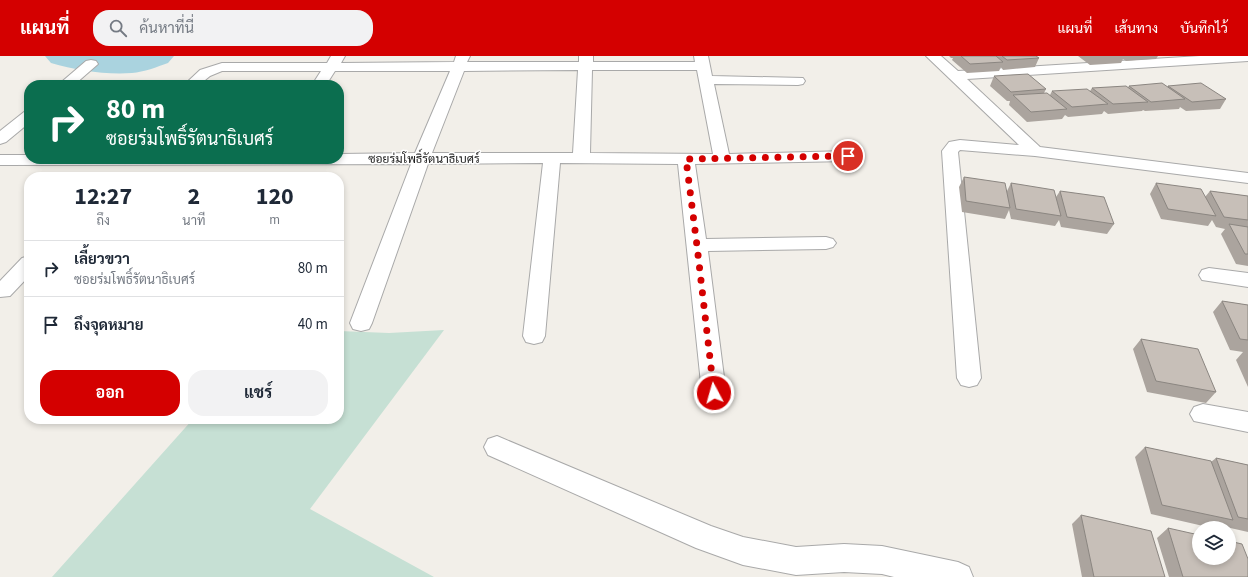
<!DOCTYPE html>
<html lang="th">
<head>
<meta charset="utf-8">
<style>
  body { margin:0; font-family:"Source Sans 3",Sarabun,sans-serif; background:#f2f2f3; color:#1f2937; height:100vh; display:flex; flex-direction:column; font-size:15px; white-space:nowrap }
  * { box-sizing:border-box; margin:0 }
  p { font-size:13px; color:#747a83 }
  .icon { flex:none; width:22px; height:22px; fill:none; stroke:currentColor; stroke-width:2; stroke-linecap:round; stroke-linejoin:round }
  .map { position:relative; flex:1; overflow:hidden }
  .details { position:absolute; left:24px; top:116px; width:320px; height:252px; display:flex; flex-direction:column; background:#fff; border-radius:16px; box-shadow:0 2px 6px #0003 }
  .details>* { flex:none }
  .banner { position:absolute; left:24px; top:24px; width:320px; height:84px; border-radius:16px; box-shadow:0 2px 6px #0003; background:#0b6e4f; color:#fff; overflow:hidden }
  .tools { position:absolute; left:1192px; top:465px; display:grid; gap:8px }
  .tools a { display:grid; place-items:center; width:44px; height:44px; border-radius:50%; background:#fff; box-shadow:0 2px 6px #0003; font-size:20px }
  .pin { position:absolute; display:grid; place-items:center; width:34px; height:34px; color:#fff; margin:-17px; border:2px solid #fff; border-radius:50%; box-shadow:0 1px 4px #0007 }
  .me { position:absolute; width:44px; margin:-22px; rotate:354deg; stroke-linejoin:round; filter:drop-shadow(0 0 3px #0008) }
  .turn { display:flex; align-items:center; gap:14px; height:84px; padding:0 16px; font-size:18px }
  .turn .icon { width:52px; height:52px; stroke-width:2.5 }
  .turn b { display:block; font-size:28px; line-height:34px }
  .eta { display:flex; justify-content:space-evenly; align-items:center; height:68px; text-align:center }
  .eta b { font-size:24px; font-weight:700; line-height:28px }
  .primary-button { display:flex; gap:8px; margin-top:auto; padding:8px 16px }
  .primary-button a { flex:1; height:46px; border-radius:16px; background:#d40000; color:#fff; font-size:16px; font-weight:700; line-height:46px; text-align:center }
  .primary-button a+a { background:#f2f2f3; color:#1f2937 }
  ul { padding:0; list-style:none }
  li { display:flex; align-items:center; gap:12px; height:56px; padding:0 16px; border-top:1px solid #e0e1e3 }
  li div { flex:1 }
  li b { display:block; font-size:15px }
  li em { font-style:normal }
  header { display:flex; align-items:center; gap:24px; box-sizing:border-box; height:56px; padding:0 20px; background:#d40000; color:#fff }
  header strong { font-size:19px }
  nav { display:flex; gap:22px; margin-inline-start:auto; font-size:14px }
  .search { width:280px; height:36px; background:#f2f2f3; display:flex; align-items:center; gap:10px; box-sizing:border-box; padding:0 14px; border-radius:16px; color:#747a83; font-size:15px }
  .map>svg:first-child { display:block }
  .wetland { fill:#c6e0d4 }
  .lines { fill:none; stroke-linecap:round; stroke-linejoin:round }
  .river { fill:#aad3df; fill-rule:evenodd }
  .minor-casing { stroke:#a9a9a9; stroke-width:2 }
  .minor { fill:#fff; fill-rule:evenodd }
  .wall { fill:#aba49e }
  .building { fill:#c7bfb8; stroke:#8b8681 }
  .route { stroke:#d40000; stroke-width:7; stroke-dasharray:0 12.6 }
  .labels { text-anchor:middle; stroke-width:3; stroke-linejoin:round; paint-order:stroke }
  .far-street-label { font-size:12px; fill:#222; stroke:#fff }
</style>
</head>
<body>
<header>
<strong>แผนที่</strong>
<div class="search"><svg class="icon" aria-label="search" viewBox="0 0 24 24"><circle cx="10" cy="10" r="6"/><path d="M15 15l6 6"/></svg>ค้นหาที่นี่</div>
<nav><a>แผนที่</a><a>เส้นทาง</a><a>บันทึกไว้</a></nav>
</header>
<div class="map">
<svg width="1248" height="521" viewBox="0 0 1248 521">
  <rect width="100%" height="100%" fill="#f2efe9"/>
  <path class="wetland" d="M444,274L310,453L434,521H52L193,363H339V275L389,277Z"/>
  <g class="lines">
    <path class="river" d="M45,0H174L168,7C157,11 144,16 132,17C105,19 76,14 51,7Z"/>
    <g class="minor-casing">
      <path id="minor" d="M331,0H345L341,7L454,6L456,0H470L467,6H579V0H593V6H695L694,0H708L712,20L803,22L805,25L803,28L798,29L714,28L729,98L848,95L854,96L856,100L854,104L848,105L695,108L706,183L826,181L833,183L836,187L833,191L826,193L708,195L726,337L723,344L714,347L705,344L702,337L678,108L560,107L545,280L542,286L534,288L526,286L523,280L543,107L428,108L372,267L369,273L361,275L353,273L350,267L411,108L0,109V99H29V103H339V98L415,97L450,15H335L326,29H312L321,15H222L210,20L199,29H184L200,14L222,7H327ZM578,14L573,97H432L464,15ZM592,14H697L713,98L590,97Z
        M926,0H941L958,15L1200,0H1248V5L967,23L1040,91L1248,117V127L1035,100L960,94L958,96L981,322L977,329L969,331L961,329L957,322L942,95L949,86L960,84L1019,89Z
        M91,4L96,5L98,8L74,29H58L86,5Z
        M29,54V67L6,86L0,88V75L24,56Z
        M29,200V220L10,240L0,241V225L22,202Z
        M1209,212L1248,217V231L1202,224L1199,219L1202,214Z
        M1203,348L1248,356V376L1194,365L1190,358L1194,351Z
        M497,380L711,470L743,481L796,491L844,488L882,490L958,506L969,511L973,521H894L882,518L844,516L796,519L743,509L696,492L488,399L484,391L488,383Z"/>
    </g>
    <use href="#minor" class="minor"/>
  </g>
  <path class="wall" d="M949,0H1036L1039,2L1035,11L1003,14L1001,11L999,15L967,17L952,4L953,2H951Z
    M1078,0H1158L1156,3L1126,5L1123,3L1121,7L1090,9Z
    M994,20L1046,33L1044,37L1050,39L1052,35H1090L1092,32L1128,31L1129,30L1167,31L1168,30L1226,43L1220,53L1186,55L1180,51L1179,53L1145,55L1143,54L1142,55L1108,58L1104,55L1102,58L1068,61L1065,59L1062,63L1027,66L1009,49L1010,45H1007L990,30Z
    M964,121L1007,135L1011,127L1056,141L1060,135L1114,168L1107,178L1061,171L1059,164L1055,170L1011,163L1009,154L1005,163L962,156L959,131Z
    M1156,127L1205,141L1210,135L1248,140V210L1236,208L1221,178L1225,173L1216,171L1212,164L1208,170L1161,163L1150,138Z
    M1222,245L1248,249V331L1236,304L1243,296L1230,294L1213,256Z
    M1141,283L1216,336L1206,347L1147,336L1133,293Z
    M1145,391L1211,406L1216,402L1248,409V476L1226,471V470L1223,472H1212L1151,458L1135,401Z
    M1081,459L1165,521H1082L1072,468Z
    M1168,472L1248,521H1169L1157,482Z"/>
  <path class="building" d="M961,0H996L1003,6L970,8Z
    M1002,0H1036L1039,2L1007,4Z
    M1028,18L1046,33L1011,36L994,20Z
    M1162,27L1185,43L1151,46L1129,30Z
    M1201,27L1226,43L1192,46L1168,30Z
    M1126,30L1148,46L1113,48L1092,32Z
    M1087,33L1108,48L1072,51L1052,35Z
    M1047,37L1067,53L1031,56L1013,39Z
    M964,121L1005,127L1010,152L966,145Z
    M1011,127L1054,134L1061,160L1016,153Z
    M1156,127L1201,133L1216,160L1168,153Z
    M1060,135L1104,141L1114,168L1067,161Z
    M1210,135L1248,140V164L1224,161Z
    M1229,168L1248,171V198H1245Z
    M1222,245L1248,249V284L1240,283Z
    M1141,283L1198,293L1216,336L1156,325Z
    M1145,391L1211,405L1233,464L1162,449Z
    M1216,402L1248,409V463L1238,461Z
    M1081,459L1151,475L1165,521H1094Z
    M1168,472L1199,479V502H1229V485L1242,488L1248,503V521H1183Z"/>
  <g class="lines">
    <path class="route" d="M714,337L697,190L686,103L848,100"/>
  </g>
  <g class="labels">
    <g class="far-street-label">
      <text x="424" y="107">ซอยร่มโพธิ์รัตนาธิเบศร์</text>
    </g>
  </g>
</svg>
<div class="tools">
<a><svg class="icon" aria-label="layers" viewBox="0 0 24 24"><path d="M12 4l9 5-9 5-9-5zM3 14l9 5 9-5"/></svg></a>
</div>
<div class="pin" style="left:848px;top:100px;background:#d93025"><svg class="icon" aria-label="arrive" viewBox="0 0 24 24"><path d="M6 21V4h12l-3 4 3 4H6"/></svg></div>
<svg class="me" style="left:714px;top:337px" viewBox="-20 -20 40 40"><circle r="17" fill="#d40000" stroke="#fff" stroke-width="3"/><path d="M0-11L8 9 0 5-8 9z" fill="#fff"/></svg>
<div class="banner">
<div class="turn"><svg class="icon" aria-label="right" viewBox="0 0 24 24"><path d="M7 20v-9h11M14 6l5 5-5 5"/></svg><div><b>80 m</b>ซอยร่มโพธิ์รัตนาธิเบศร์</div></div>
</div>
<section class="details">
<div class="eta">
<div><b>12:27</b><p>ถึง</p></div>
<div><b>2</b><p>นาที</p></div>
<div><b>120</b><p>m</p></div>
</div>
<ul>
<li><svg class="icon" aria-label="right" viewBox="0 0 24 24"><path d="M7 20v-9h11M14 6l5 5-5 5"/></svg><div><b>เลี้ยวขวา</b><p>ซอยร่มโพธิ์รัตนาธิเบศร์</p></div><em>80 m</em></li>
<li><svg class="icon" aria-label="arrive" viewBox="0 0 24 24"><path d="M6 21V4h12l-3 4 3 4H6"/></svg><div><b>ถึงจุดหมาย</b></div><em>40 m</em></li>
</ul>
<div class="primary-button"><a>ออก</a><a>แชร์</a></div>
</section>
</div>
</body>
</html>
